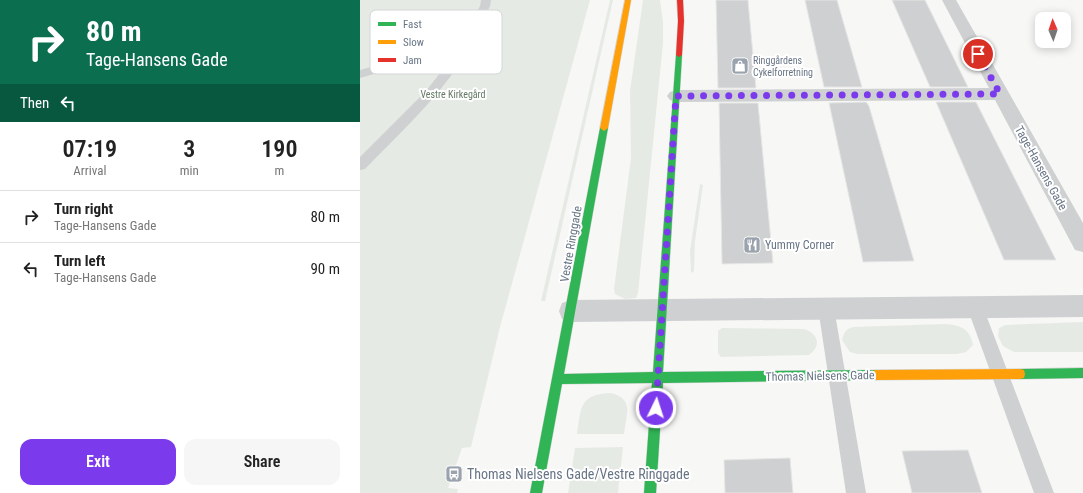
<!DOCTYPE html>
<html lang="en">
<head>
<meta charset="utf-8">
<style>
  body { margin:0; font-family:"Roboto Condensed",sans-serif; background:#f6f6f6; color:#222; height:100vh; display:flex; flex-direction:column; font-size:15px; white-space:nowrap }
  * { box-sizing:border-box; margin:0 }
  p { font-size:13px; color:#767676 }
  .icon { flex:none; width:22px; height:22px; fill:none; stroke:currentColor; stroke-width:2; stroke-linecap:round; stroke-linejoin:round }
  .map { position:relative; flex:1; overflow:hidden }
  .sheet { display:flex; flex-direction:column; background:#fff; width:360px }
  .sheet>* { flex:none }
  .hud { background:#0b6e4f; color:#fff; overflow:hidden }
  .needle { width:26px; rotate:358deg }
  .tools { position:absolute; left:675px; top:12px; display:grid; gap:8px }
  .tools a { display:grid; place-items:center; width:36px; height:36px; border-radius:8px; background:#fff; box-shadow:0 2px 10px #0003; font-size:20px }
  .pin { position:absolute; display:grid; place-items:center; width:34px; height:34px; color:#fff; margin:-17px; border:2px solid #fff; border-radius:50%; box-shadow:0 1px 4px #0007 }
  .me { position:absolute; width:44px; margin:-22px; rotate:4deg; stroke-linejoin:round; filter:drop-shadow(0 0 3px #0008) }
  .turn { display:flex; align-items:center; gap:14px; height:84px; padding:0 20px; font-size:18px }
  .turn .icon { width:52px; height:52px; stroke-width:2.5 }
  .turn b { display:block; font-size:28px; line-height:34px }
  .then { display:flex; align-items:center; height:38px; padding:0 20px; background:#0003; gap:8px; font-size:15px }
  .eta { display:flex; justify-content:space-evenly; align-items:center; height:68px; text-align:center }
  .eta b { font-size:24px; font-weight:600; line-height:28px }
  .button { display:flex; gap:8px; margin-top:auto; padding:8px 20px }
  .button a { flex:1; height:46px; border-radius:12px; background:#7c3aed; color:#fff; font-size:16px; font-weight:600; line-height:46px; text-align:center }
  .button a+a { background:#f6f6f6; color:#222 }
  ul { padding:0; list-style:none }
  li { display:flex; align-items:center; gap:12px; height:52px; padding:0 20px; border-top:1px solid #e0e0e0 }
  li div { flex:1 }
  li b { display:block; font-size:15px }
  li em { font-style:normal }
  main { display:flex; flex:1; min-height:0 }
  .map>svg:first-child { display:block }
  .green { fill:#e6eae4 }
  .building { fill:#cfd0d1; stroke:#e6e6e6 }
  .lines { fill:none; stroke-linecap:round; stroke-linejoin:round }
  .fast-casing { stroke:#d4d5d5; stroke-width:1 }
  .slow-casing { stroke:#d4d5d5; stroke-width:1 }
  .jam-casing { stroke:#d4d5d5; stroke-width:1 }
  .lane { fill:#cfd0d1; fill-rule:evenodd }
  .street { fill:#cfd0d1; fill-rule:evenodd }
  .fast { fill:#30b455; fill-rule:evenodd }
  .slow { fill:#ff9f0a; fill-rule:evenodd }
  .jam { fill:#e5322d; fill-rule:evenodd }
  .route { stroke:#7c3aed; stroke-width:7; stroke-dasharray:0 12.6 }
  .labels { text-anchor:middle; stroke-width:4; stroke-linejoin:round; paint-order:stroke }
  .far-poi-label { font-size:10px; fill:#687585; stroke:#fff; text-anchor:start }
  .far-park-label { font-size:10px; fill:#647862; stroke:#fff }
  .street-label { font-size:12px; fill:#687585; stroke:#fff }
  .poi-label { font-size:12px; fill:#687585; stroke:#fff; text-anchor:start }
  .near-poi-label { font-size:14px; fill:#687585; stroke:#fff; text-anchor:start }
  .key { fill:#fff; stroke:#d2d6da; stroke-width:1 }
  .key-label { font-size:11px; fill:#687585 }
</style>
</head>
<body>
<main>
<section class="sheet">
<div class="hud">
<div class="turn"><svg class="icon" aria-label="right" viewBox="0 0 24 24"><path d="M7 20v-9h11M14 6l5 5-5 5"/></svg><div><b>80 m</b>Tage-Hansens Gade</div></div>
<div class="then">Then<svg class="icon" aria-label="left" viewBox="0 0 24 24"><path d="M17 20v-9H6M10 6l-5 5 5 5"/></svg></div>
</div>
<div class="eta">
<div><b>07:19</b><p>Arrival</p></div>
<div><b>3</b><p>min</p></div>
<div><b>190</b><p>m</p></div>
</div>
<ul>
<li><svg class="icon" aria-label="right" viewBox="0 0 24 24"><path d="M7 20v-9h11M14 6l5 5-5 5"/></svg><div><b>Turn right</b><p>Tage-Hansens Gade</p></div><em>80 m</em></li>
<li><svg class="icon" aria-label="left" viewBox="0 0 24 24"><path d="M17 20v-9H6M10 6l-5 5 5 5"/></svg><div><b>Turn left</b><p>Tage-Hansens Gade</p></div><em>90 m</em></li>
</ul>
<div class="button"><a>Exit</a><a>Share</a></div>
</section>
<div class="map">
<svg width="723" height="493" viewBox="0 0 723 493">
  <rect width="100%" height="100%" fill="#f7f7f6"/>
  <path class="green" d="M0,0H230L140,327L111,447L102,448L88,488L98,489L97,493H0Z
    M250,0H253L185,301H181Z
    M283,0H300L303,22V43L278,293L276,298L265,299L255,294L254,289L271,158L270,91Z
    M340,184L343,185L335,241L334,271L331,273L330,251Z
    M723,322V352H654L643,346L638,336L639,328L645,325Z
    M584,324C600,325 610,328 613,345L606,352L597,354H497L490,352L482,340C484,332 486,329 493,327Z
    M362,328L444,329C458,333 462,346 449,355L361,357L358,353V331Z
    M251,393C275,399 266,415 264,434H217C221,408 219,394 251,393Z
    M263,447L258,493H208L215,448Z"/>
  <path class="building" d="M356,0H388L396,88H358Z
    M445,0H477L502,87H464Z
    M532,0H565L608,87H570Z
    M506,102L509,106L554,261L503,262L469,103Z
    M576,102H616L696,260H644Z
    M359,103H398L413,263L362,264Z
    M608,450L622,493H552L542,451Z
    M430,458L433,493H365L364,460Z"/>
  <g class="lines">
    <g class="fast-casing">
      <path id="fast" d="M319,53L322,55L303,372L516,370L520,371L521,375L520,379L516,380L303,383L296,493H284L292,383L202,384L182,493H170L240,128L244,125L248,128L204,374L293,372L316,55Z
        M723,368V378L660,379L656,378L655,374L656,370L660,369Z"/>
    </g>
    <g class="slow-casing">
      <path id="slow" d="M265,0H271L248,128L244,131L240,128Z
        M660,369L664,370L665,374L664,378L660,379L516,380L512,379L511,375L512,371L516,370Z"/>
    </g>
    <g class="jam-casing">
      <path id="jam" d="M317,0H323L324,21L322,55L319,57L316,55L318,21Z"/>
    </g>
    <path class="lane" d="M121,0H131L130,6C121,26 112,45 100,63C73,103 38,135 5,169L0,170V157L66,91L98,50L0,78V70L102,42L120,6Z
      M615,299L621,302L623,307L694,493H674L607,307L609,302Z
      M466,300L472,303L474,308L506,493H486L458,308L460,303Z"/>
    <path class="street" d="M582,0H596L723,223V252L715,250L635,100L316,102L310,100L307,96L310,92L316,90L629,88Z
      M723,295V317L211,322L202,319L199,311L202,303L211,300Z"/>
    <use href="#fast" class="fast"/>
    <use href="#slow" class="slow"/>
    <use href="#jam" class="jam"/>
  </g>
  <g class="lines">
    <path class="route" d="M296,408L316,96L640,94L618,54"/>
  </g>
  <defs>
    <g id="shop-square" transform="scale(0.9)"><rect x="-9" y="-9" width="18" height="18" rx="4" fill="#9aa2ad" stroke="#fff"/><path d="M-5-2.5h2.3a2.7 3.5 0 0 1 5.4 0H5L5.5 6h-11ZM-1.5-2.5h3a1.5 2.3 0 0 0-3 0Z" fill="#fff"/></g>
    <g id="restaurant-square" transform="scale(0.9)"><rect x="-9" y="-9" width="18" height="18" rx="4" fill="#9aa2ad" stroke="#fff"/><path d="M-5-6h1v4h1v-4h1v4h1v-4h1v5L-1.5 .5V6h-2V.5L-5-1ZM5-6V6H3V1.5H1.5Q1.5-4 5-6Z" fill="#fff"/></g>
    <g id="bus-square" transform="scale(0.9)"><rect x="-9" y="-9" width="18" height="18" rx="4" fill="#9aa2ad" stroke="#fff"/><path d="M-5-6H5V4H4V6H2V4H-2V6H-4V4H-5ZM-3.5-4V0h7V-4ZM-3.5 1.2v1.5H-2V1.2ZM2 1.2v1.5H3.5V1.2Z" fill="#fff"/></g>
  </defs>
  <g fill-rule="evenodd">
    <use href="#shop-square" x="380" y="66"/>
    <use href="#restaurant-square" x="392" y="245"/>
    <use href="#bus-square" x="94" y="474"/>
  </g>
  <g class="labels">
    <g class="far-poi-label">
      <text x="393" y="64">Ringgårdens<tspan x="393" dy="12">Cykelforretning</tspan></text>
    </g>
    <g class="far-park-label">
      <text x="93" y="98">Vestre Kirkegård</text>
    </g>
    <g class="street-label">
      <text transform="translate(681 168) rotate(61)" y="4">Tage-Hansens Gade</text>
      <text transform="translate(211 244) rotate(-80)" y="4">Vestre Ringgade</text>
      <text transform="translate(460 376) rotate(-1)" y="4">Thomas Nielsens Gade</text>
    </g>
    <g class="poi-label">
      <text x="405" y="249">Yummy Corner</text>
    </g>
    <g class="near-poi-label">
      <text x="107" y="479">Thomas Nielsens Gade/Vestre Ringgade</text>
    </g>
  </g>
  <rect x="10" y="10" width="132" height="64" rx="6" class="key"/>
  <rect x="18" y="22" width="18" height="4" fill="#30b455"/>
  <rect x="18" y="40" width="18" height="4" fill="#ff9f0a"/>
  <rect x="18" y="58" width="18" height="4" fill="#e5322d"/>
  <g class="key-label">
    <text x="43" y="28">Fast</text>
    <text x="43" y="46">Slow</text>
    <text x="43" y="64">Jam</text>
  </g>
</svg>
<div class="tools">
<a><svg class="needle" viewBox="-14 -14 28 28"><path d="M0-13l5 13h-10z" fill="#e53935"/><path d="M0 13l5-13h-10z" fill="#767676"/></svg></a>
</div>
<div class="pin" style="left:618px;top:54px;background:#d93025"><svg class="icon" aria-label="arrive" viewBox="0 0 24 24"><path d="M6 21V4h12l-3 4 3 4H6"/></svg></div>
<svg class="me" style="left:296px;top:408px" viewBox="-20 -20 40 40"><circle r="17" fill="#7c3aed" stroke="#fff" stroke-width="3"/><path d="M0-11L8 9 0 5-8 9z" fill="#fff"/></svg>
</div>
</main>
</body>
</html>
